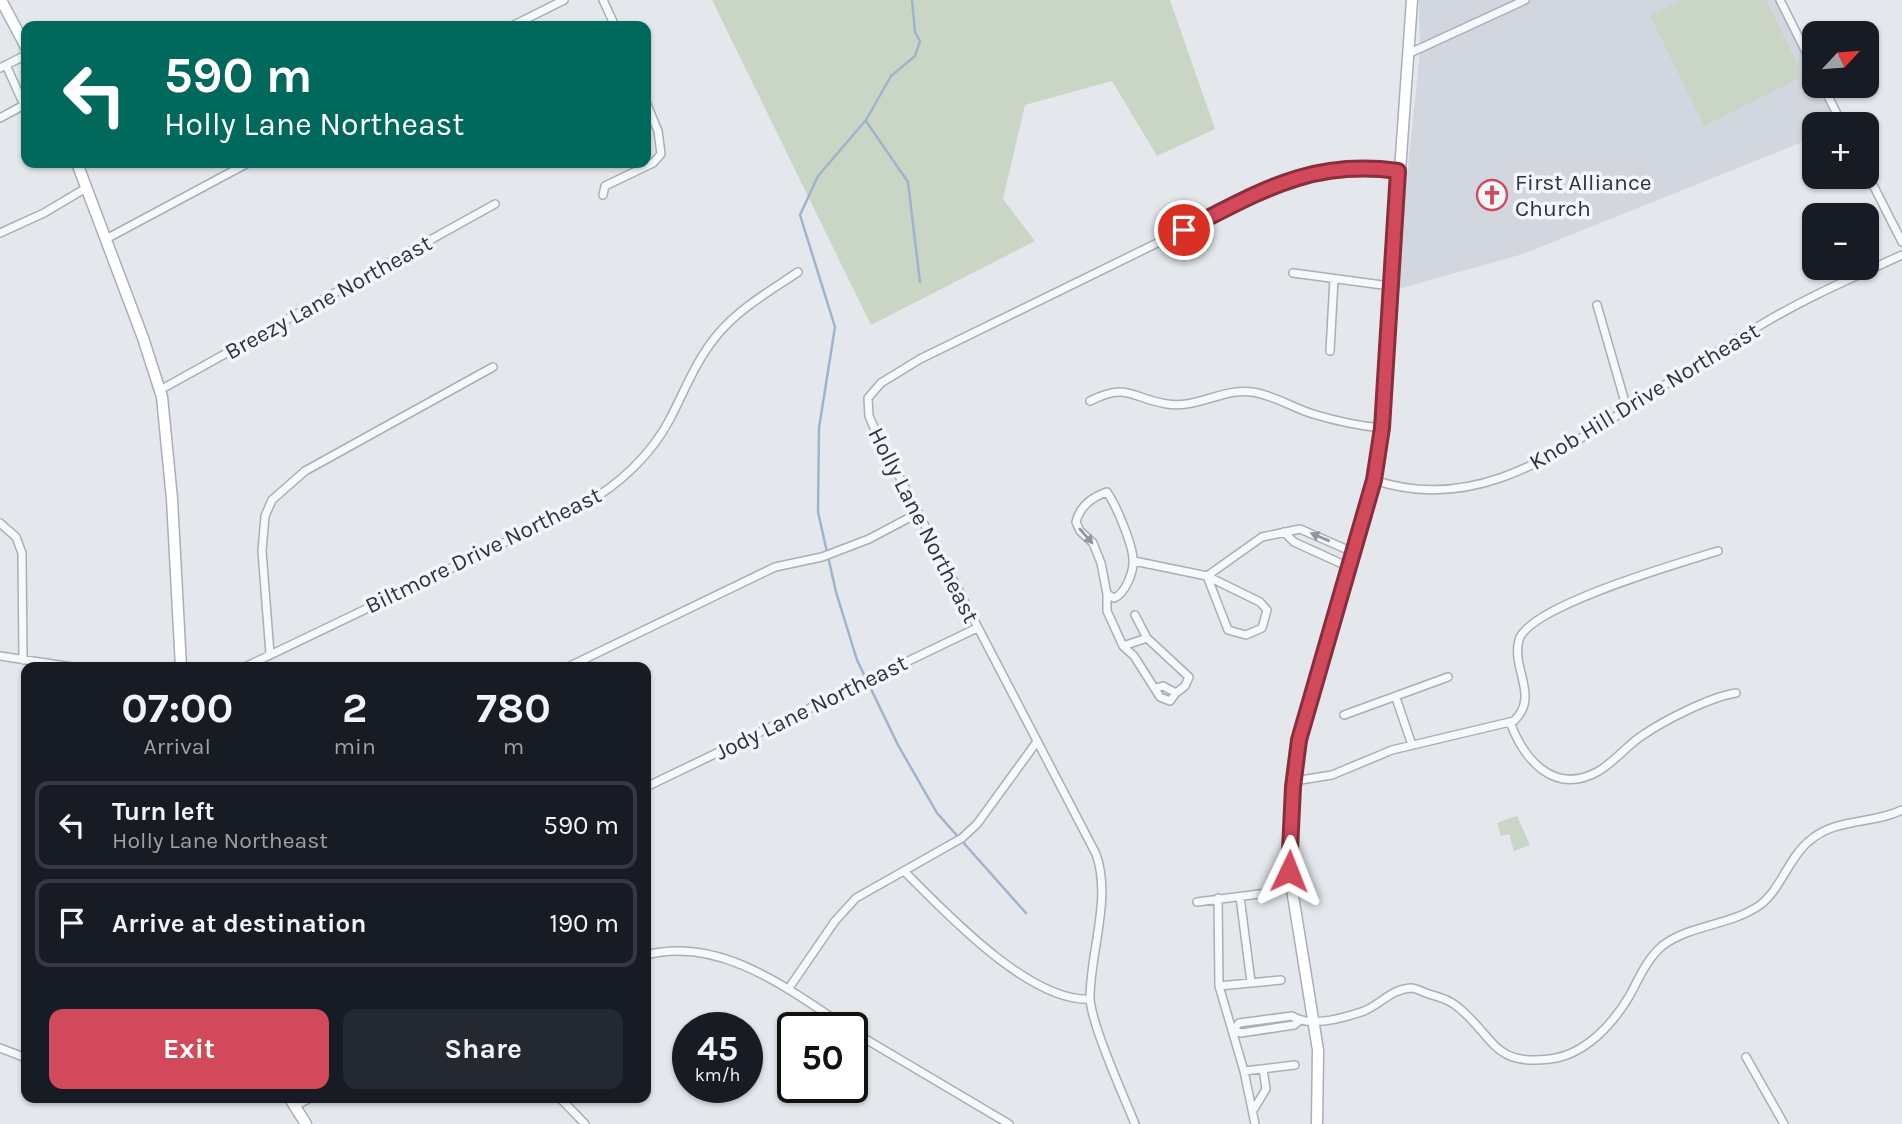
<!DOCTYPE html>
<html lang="en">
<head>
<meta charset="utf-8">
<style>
  body { margin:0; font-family:Karla,sans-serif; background:#242831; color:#f1f3f6; height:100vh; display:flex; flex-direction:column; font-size:26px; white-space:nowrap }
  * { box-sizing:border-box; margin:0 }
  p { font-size:23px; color:#9ea1a6 }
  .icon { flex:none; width:38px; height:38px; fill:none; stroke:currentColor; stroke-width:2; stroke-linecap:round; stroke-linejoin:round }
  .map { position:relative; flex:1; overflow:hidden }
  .sheet { position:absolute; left:21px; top:662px; width:630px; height:441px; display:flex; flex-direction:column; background:#171b24; border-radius:14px; box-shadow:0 2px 5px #0004 }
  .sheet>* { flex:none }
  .hud { position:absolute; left:21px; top:21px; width:630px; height:147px; border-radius:14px; box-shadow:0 2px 5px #0004; background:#00695c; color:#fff; overflow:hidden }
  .needle { width:46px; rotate:64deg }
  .fabs { position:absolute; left:1802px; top:21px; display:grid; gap:14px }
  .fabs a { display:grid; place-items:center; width:77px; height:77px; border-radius:14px; background:#171b24; box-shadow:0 2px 5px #0004; font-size:35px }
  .speed { position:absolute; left:672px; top:1012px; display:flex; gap:14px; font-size:35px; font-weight:700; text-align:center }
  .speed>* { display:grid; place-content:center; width:91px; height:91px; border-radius:50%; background:#171b24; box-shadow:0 2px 5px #0004; line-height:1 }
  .speed small { font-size:18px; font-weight:400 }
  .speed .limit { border:4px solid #111; border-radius:10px; background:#fff; color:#111 }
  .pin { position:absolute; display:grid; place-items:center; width:60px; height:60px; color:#fff; margin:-30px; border:4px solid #fff; border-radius:50%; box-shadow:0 2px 7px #0007 }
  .me { position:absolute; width:77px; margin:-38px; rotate:2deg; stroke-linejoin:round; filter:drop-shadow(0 0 5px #0008) }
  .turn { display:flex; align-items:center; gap:24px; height:147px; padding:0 28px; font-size:32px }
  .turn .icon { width:91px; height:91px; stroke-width:2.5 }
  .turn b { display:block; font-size:49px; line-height:60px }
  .eta { display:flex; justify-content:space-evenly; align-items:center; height:119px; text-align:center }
  .eta b { font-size:42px; font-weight:700; line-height:49px }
  .action { display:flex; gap:14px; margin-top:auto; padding:14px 28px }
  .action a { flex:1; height:80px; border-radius:14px; background:#d1495b; color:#fff; font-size:28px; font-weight:700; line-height:80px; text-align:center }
  .action a+a { background:#242831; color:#f1f3f6 }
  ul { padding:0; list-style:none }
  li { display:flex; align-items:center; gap:21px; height:88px; margin:0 14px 10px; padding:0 14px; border:4px solid #363941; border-radius:14px }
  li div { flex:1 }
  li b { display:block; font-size:26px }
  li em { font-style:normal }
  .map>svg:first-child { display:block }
  .built { fill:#d2d6de }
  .green { fill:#c9d6c5 }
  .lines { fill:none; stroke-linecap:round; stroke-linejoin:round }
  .stream { stroke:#9fb4cc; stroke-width:2.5 }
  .street-casing { stroke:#a9aeb7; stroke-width:10 }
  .secondary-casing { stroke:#a9aeb7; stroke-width:13 }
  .street { stroke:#f7f8fa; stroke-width:7 }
  .secondary { stroke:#fff; stroke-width:10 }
  .oneway { fill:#9196a0 }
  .route-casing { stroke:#882f3b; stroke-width:18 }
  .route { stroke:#d1495b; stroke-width:12 }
  .labels { text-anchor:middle; stroke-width:7; stroke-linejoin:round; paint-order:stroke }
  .poi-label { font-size:23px; fill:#2b3445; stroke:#f4f6f9; text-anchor:start }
  .street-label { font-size:23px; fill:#2b3445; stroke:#f4f6f9 }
</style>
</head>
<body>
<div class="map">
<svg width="1902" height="1124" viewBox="0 0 1902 1124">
  <rect width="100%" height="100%" fill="#e4e7ec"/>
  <path class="built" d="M1419,0H1777L1815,74V86H1821L1840,124H1815V137L1523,254L1395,290L1420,52Z"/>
  <path class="green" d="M712,0H1170L1215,129L1157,156L1112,81L1025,105L1003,199L1035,241L871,325Z
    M1682,0H1766L1803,76L1704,126L1650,16Z
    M1517,816L1530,845L1514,851L1509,834L1501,836L1497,823Z"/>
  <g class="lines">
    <path class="stream" d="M912,0L915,32L920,41L915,56L891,76L866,120L818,176L800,215L835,327L819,428L818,512L836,592L857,660L898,745L937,813L1026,913
      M866,121L908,182L920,282"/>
    <g class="street-casing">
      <path id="street" d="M603,0L615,26
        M1780,0L1815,70
        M512,26L564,0
        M1410,53L1525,0
        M0,68L26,55
        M1823,86L1842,124
        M0,118L24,105L6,65
        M1867,173L1902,242
        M603,195L605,186L653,163L661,154L658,131L646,102
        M0,233L44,213L86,188
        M106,239L248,163
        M1293,273L1390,286
        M1597,305L1627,409
        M1330,351L1334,279
        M160,390L495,204
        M1090,401C1128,382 1130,398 1167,404C1196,409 1223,388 1252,392C1274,395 1293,408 1313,414C1336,421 1359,426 1382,428
        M1374,480C1472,513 1551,457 1629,408C1672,380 1716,352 1759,326C1805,298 1854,277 1902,255
        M0,523L16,537L22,553L23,660
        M1284,532L1294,542L1351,568
        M1134,561L1207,576L1262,537L1300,529L1355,553
        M1207,576L1260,602L1267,610L1262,628L1246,635L1228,630Z
        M1107,594L1114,598C1125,594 1134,572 1133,560C1133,545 1116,505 1107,492C1092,497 1080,506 1076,522L1080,531L1093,543L1101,563L1107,594V611L1123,646L1147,638L1189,677L1185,686L1176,693L1163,686L1156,688
        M1135,615L1147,638
        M1123,646L1134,656L1160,697L1170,701L1176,693
        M270,654L262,551L265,516L272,500L305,471L493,367
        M0,656L72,667
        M245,667L583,505C619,485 651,455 670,419C685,390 696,360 718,334C740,308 770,291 798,272
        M568,667L775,567L822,557L869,539L918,513
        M1396,698L1412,745
        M1344,715L1448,677
        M1510,722C1524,760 1554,795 1597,772C1615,762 1627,745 1643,735C1665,720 1710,697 1736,693
        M1294,781L1332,775L1392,750L1514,721C1540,696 1511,669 1519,640C1528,606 1683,562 1718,551
        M646,787L977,628
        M904,871C945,912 1030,1003 1090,999
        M1240,897L1251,982
        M1218,898L1219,986L1244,1071L1255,1124
        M1197,902L1267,893
        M646,955C720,936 787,988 846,1027
        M1219,986L1281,980
        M789,988L835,921L856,898L962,838L977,824L1036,743
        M852,1031L1009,1124
        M1233,1031L1239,1023L1292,1016C1310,1028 1344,1018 1364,1011C1381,1004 1391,989 1411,988C1416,988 1420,991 1426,993C1438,997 1449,999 1459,1008C1495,1038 1493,1066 1550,1059C1585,1055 1613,1024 1630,995C1639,978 1647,959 1662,946C1691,924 1730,926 1760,905C1781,889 1788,859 1808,842C1835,817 1872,825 1902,810
        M1233,1031L1241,1033L1294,1025L1299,1021
        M0,1048L26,1058
        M1746,1057L1784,1124
        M1244,1071L1295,1065
        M559,1097L585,1124
        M294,1107L312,1097
        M1254,1109L1266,1089L1263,1069
        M1135,1124C1124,1097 1091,1024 1090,998C1090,952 1112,898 1096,854L875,430L869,416L868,398L881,383L920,359L1282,182C1319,170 1359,165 1398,171"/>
    </g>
    <g class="secondary-casing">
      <path id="secondary" d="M1,0L26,47
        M77,163L143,338L162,397L172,499L181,667
        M289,1097L306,1124
        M1317,1124L1318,1050L1289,871L1293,787L1308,705L1366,517L1382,428L1412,0"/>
    </g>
    <use href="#street" class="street"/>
    <use href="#secondary" class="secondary"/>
  </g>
  <defs><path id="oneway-solid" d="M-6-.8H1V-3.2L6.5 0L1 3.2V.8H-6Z" transform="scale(1.75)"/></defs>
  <g class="oneway">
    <use href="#oneway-solid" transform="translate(1086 536) rotate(49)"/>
    <use href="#oneway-solid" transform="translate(1320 537) rotate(-157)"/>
  </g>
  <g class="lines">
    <g class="route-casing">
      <path id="route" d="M1184,230C1260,192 1310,159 1398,171L1382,428L1374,480L1299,740L1293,787L1289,871"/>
    </g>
    <use href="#route" class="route"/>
  </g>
  <defs>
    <g id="church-ring" transform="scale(1.575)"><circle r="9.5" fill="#f4f6f9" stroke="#d1495b" stroke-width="1.5"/><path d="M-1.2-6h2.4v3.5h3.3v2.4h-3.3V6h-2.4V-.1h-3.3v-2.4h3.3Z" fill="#d1495b"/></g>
  </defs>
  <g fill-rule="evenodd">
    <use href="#church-ring" x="1492" y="195"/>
  </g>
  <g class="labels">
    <g class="poi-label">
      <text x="1515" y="190">First Alliance<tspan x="1515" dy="26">Church</tspan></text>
    </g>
    <g class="street-label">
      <text transform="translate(328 297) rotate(-29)" y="8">Breezy Lane Northeast</text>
      <text transform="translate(1644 396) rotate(-31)" y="8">Knob Hill Drive Northeast</text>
      <text transform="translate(924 525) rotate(63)" y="8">Holly Lane Northeast</text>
      <text transform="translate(483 550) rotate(-26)" y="8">Biltmore Drive Northeast</text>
      <text transform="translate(811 707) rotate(-26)" y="8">Jody Lane Northeast</text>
    </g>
  </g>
</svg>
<div class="fabs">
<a><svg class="needle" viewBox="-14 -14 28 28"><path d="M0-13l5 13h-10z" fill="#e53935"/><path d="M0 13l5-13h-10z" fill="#9ea1a6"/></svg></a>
<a>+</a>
<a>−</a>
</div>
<div class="speed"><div>45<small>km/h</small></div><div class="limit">50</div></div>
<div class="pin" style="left:1184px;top:230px;background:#d93025"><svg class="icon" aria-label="arrive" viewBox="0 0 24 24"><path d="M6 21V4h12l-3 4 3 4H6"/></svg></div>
<svg class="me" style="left:1289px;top:871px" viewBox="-20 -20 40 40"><path d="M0-17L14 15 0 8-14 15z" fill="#d1495b" stroke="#fff" stroke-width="4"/></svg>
<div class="hud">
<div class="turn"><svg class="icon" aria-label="left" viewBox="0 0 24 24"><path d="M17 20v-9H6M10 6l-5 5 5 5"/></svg><div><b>590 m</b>Holly Lane Northeast</div></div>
</div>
<section class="sheet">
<div class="eta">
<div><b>07:00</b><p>Arrival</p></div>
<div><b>2</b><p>min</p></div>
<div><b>780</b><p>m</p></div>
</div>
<ul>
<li><svg class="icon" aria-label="left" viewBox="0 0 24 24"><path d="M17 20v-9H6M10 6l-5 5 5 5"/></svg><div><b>Turn left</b><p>Holly Lane Northeast</p></div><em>590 m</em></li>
<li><svg class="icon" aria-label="arrive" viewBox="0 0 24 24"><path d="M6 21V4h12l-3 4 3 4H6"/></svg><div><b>Arrive at destination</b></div><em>190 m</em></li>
</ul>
<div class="action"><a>Exit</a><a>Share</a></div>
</section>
</div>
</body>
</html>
